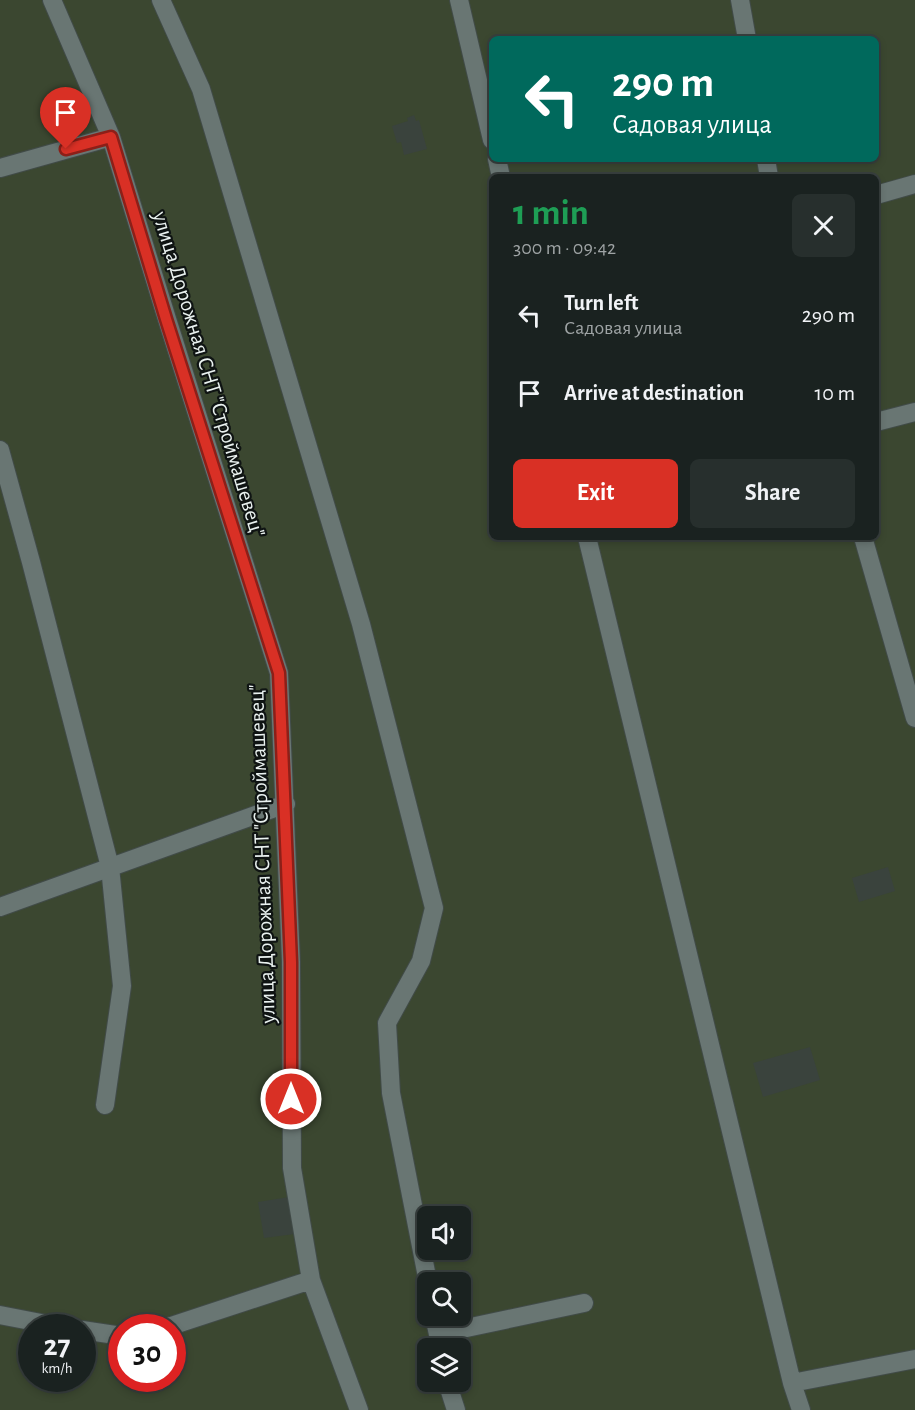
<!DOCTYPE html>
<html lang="en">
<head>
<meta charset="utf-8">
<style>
  body { margin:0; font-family:"Alegreya Sans",sans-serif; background:#272f2d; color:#f1f3f6; height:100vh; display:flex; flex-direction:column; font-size:22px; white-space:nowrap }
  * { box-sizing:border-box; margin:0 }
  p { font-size:20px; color:#9fa4a5 }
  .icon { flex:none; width:33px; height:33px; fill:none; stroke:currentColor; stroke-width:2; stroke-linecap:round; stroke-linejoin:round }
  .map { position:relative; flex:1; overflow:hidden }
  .side { position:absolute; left:489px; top:174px; width:390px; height:366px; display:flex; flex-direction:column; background:#1a2220; border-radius:9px; box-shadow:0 3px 9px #0003,0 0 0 2px #383f3e }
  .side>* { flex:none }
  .banner { position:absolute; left:489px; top:36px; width:390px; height:126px; border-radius:9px; box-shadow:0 3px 9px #0003,0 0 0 2px #383f3e; background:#00695c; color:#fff; overflow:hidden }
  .controls { position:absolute; left:417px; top:1206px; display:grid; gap:12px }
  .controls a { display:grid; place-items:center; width:54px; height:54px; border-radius:9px; background:#1a2220; box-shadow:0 3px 9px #0003,0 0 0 2px #383f3e; font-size:30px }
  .speed { position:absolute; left:18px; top:1314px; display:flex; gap:12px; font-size:30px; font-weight:700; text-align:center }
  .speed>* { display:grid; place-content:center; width:78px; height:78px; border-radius:50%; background:#1a2220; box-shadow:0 3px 9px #0003,0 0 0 2px #383f3e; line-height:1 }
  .speed small { font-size:15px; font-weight:400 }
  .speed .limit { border:9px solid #d22; background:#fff; color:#111 }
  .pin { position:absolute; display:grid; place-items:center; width:51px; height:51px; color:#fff; margin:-62px -26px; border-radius:50% 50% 50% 0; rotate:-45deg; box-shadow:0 0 6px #0007 }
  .pin .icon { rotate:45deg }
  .me { position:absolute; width:66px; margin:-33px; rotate:0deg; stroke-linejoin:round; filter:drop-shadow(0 0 4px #0008) }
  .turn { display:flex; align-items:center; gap:21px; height:126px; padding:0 24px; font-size:27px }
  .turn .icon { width:78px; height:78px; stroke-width:2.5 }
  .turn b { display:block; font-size:42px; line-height:51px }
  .round { display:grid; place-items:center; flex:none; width:63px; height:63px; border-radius:9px; background:#272f2d }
  .summary { display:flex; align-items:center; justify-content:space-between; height:102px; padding:0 24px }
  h1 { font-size:36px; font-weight:700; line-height:45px; color:#1e9e55 }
  .button { display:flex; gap:12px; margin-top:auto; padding:12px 24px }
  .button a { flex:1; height:69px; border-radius:9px; background:#d93025; color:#fff; font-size:24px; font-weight:700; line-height:69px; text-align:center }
  .button a+a { background:#272f2d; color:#f1f3f6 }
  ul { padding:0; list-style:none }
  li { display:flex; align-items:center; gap:18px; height:78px; padding:0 24px }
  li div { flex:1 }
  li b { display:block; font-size:22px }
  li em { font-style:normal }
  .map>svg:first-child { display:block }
  .green { fill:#3b4730; fill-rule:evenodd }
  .building { fill:#3a433d }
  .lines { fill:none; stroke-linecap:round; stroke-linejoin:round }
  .minor-casing { stroke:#414b48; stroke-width:20 }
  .minor { stroke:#697673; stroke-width:18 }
  .route-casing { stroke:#8d1f18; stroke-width:15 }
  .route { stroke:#d93025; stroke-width:10 }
  .labels { text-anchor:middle; stroke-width:4.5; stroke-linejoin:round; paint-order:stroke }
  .street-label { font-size:22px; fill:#eaf2f0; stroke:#0f1413 }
</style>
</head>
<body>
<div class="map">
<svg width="915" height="1410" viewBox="0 0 915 1410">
  <rect width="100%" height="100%" fill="#222d2b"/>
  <path class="green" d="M0,0H915V1410H0ZM492,39H876V159H492ZM492,177H876V537H492ZM428,1216H460V1250H428ZM428,1282H460V1316H428ZM32,1328H82V1378H32ZM122,1328H172V1378H122ZM428,1348H460V1382H428Z"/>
  <path class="building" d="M414,115L416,121L419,120L427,149L404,155L401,142L397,143L392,126L408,121L407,118Z
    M888,867L895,891L859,902L852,878Z
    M810,1047L820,1080L763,1097L753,1063Z
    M289,1197L295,1234L264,1238L258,1202Z"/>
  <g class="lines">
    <g class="minor-casing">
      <path id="minor" d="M52,0L111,137L167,319L279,673L291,962L292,1168L311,1280L359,1410
        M161,0L201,89L361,624L434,908L421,961L387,1023L391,1093L428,1282
        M459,0L492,140
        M740,0L747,39
        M497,159L501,177
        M766,159L769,177
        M0,168L111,137
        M876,195L915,184
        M876,422L915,412
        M0,450L31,562L110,867L122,986L105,1105
        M587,537L792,1383L801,1410
        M863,537L915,718
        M0,907L286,804
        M0,1315L67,1328
        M434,1316L441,1348
        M165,1328L311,1280
        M82,1330L122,1336
        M438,1334L584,1303
        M447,1382L456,1410
        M792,1383L915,1359"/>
    </g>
    <use href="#minor" class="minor"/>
  </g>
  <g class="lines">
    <g class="route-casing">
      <path id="route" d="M66,149L111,137L166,319L279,673L291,962V1099"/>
    </g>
    <use href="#route" class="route"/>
  </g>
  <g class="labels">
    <g class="street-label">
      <text transform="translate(210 374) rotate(73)" y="8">улица Дорожная СНТ "Строймашевец"</text>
      <text transform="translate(261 854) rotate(-92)" y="8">улица Дорожная СНТ "Строймашевец"</text>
    </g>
  </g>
</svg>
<div class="controls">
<a><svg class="icon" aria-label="sound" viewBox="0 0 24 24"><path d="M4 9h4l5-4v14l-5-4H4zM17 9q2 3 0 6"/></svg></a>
<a><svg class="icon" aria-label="search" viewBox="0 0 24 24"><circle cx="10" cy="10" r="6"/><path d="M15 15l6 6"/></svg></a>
<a><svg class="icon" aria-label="layers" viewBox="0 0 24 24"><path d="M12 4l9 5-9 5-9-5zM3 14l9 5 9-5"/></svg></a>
</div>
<div class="speed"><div>27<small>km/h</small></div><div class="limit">30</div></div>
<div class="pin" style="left:66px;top:149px;background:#d93025"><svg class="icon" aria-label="arrive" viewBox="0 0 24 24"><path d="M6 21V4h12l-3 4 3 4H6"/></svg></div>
<svg class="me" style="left:291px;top:1099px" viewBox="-20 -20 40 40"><circle r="17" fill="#d93025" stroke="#fff" stroke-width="3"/><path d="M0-11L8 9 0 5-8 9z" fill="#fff"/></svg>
<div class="banner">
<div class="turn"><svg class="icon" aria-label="left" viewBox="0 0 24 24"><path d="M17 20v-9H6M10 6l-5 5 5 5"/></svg><div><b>290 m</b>Садовая улица</div></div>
</div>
<section class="side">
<div class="summary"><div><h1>1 min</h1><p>300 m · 09:42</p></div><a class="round"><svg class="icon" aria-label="close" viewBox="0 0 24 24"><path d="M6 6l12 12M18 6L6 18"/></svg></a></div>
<ul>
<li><svg class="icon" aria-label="left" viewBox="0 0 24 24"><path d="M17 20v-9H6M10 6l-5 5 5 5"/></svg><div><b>Turn left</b><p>Садовая улица</p></div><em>290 m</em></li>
<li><svg class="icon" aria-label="arrive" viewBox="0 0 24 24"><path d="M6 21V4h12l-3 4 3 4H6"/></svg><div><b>Arrive at destination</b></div><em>10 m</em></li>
</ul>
<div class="button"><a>Exit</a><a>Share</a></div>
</section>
</div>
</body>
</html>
